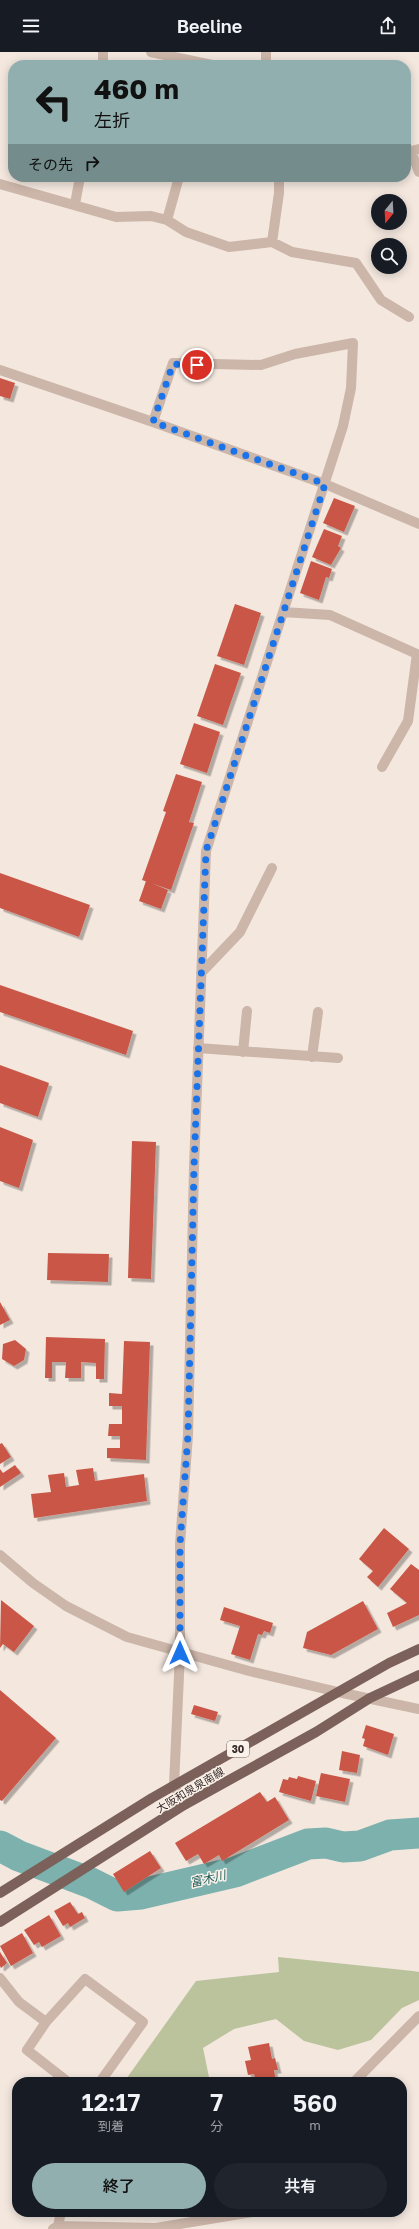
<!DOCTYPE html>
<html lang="ja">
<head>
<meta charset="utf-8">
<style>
  body { margin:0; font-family:"Golos Text","Noto Sans JP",sans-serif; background:#20242c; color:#f1f3f6; height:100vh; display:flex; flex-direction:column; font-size:15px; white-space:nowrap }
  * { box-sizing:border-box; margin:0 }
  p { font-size:13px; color:#9ea1a6 }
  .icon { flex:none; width:22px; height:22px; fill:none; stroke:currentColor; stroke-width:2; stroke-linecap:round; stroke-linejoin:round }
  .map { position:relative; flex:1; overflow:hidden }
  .sheet { position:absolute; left:12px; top:2025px; width:395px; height:140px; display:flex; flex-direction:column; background:#171b24; border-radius:16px; box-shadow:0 2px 10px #0003 }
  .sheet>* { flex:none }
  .top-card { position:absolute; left:8px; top:8px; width:403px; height:122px; border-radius:16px; box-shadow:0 2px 10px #0003; background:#92afaf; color:#111; overflow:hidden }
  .needle { width:26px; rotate:198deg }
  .fabs { position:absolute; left:371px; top:142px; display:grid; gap:8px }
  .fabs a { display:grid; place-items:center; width:36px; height:36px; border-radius:50%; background:#171b24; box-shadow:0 2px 10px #0003; font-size:20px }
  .pin { position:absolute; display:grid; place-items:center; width:34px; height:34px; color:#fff; margin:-17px; border:2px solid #fff; border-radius:50%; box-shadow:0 1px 4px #0007 }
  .me { position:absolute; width:44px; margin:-22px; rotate:0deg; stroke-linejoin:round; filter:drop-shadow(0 0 3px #0008) }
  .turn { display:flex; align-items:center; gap:14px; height:84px; padding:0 20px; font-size:18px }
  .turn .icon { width:52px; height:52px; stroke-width:2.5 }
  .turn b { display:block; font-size:28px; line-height:34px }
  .then { display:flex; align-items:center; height:38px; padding:0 20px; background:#0003; gap:8px; font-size:15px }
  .eta { display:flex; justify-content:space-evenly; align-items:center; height:68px; text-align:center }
  .eta b { font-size:24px; font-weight:600; line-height:28px }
  .cta { display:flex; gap:8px; margin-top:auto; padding:8px 20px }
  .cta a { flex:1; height:46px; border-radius:24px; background:#92afaf; color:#111; font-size:16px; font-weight:600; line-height:46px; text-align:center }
  .cta a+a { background:#20242c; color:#f1f3f6 }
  header { display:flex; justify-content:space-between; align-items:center; height:52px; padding:0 20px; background:#171b24; font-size:18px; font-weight:600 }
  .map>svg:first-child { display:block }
  .green { fill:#bbc39d }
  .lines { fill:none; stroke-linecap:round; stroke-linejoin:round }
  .river { stroke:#7cb1ad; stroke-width:31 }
  .building { fill:#c95746; filter:url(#shadow) }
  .minor { stroke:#ccb5a9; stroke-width:10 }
  .major { stroke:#7b615a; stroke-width:10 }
  .route { stroke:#1a73e8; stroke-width:7; stroke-dasharray:0 12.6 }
  .labels { text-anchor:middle; stroke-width:3; stroke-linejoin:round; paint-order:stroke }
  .shield { fill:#faf1ea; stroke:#736763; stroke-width:1 }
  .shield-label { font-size:10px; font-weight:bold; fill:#392c29 }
  .street-label { font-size:11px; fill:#392c29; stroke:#faf1ea }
  .water-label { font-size:12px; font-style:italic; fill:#1d5c59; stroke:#faf1ea }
</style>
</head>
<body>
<header><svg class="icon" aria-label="menu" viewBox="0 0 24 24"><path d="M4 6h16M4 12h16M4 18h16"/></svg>Beeline<svg class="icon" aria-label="share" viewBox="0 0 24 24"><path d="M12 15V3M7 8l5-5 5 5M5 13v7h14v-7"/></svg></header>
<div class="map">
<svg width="419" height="2177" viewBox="0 0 419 2177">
  <defs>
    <filter id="shadow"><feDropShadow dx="3.5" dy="3.5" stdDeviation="0" flood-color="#0004"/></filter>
  </defs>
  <rect width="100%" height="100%" fill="#f3e7de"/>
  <path class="green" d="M278,1905L413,1919L419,1920V1948L402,1956L371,1988L338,1998L304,1989L276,1967L234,1977L203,1996L210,2030H124L196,1929L279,1920Z"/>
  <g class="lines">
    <path class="river" d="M0,1794L19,1804L91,1831L117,1844L141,1842L235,1820L308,1792L326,1791L343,1795L360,1794L390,1783L419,1781"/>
  </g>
  <path class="building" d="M0,326L15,331L10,347L0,344Z
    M334,446L355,454L344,480L323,471Z
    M324,477L342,484L338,494L341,496L331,513L312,505Z
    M311,509L332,517L329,526L326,525L319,548L300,541Z
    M235,552L261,561L244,613L217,604Z
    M215,612L241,621L223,673L197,664Z
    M194,671L220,680L207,721L180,712Z
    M176,722L202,730L189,770L194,771L171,838L142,828L166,760L163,759Z
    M0,821L90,853L79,885L0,856Z
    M146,829L168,838L161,857L139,849Z
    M0,933L133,979L126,1003L0,960Z
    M0,1013L49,1031L38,1065L0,1051Z
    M0,1075L33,1088L19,1136L0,1129Z
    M132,1089L156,1090L151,1227L128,1226Z
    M48,1201L109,1202L108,1230L47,1228Z
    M0,1250L10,1268L0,1273Z
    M46,1285L105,1287L104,1327H96V1311L81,1310V1326H65L66,1310H52V1326H45Z
    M15,1288L26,1297L24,1308L14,1314L2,1307L3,1292Z
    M124,1289L150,1290L146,1408L107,1406V1396H120V1384H108L109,1372H122V1354H109V1341L122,1342Z
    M2,1391L11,1405L0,1412V1392Z
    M15,1413L21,1421L0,1435V1417L3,1421Z
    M93,1416L95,1429L144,1422L147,1449L34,1466L31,1442L51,1440L48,1423L64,1421L66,1435L79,1433L76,1418Z
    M384,1476L409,1497L378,1535L367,1525L373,1519L359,1507Z
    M411,1512L419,1518V1563L393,1575L387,1561L407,1551L390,1537Z
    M1,1548L34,1574L14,1600L3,1592L0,1596Z
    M363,1549L378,1577L331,1603L303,1596L307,1580Z
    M224,1555L273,1571L270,1581L264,1579L262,1583L258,1582L250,1608L231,1602L240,1574L220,1568Z
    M0,1638L56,1686L2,1749L0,1748Z
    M194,1653L218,1660L215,1669L191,1662Z
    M366,1673L394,1682L388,1703L363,1694L365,1687L362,1686Z
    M342,1699L360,1703L357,1721L339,1718Z
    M321,1721L350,1727L345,1750L316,1744Z
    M298,1724L316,1729L311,1749L279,1740L283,1727L288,1728L289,1725L297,1727Z
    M260,1740L267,1750L275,1745L289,1768L222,1809L219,1803L204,1812L198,1802L186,1809L175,1791Z
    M150,1799L161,1816L124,1840L113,1822Z
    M70,1850L78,1862L82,1860L85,1866L70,1875L68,1871L63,1874L54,1859Z
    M49,1863L61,1884L42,1895L39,1890L34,1893L24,1878Z
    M22,1881L33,1901L11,1914L0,1894Z
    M0,1900L7,1911L1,1916L0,1914Z
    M269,1991L272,2007L275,2006L278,2018H274L276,2030H256L254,2022L248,2023L245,2009L251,2008L248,1995Z"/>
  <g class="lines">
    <path class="minor" d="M151,0L212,13
      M103,13V0
      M266,13V0
      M419,97L411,99L419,120
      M0,132L116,165L151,164L167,168L186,180L229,195L272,190L292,200L356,211L381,248L409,265
      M75,152L80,125
      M167,168L179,125
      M272,190L279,141V125
      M0,318L153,370L325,432L419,472
      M153,370L173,311L261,313L295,302L353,291L351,336L343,374L206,799L194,1115L188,1383L180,1492V1601L174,1733L184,1753
      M283,560L330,563L417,602L408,669L382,715
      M201,921L240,880L272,816
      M198,996L338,1006
      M243,1000L247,959
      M312,1005L318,960
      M0,1503L33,1531L66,1554L127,1585L249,1619L338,1640L419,1657
      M0,1926L19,1950L46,1970
      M68,2030L27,1998L46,1970L85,1927L143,1970L100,2030
      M354,2030L419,1964
      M58,2174L61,2160
      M53,2177L58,2174L156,2176L252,2160"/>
    <path class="major" d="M0,1841L152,1746L389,1611L419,1597
      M0,1870L184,1753L316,1680L370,1646L419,1623"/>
  </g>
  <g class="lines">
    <path class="route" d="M180,1601V1492L188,1383L194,1115L206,799L325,432L153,370L173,312L197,313"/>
  </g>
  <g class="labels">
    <rect class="shield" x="227" y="1689" width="22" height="16" rx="3"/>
    <g class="shield-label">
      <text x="238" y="1701">30</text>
    </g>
    <g class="street-label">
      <text transform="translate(190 1738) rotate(-31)" y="4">大阪和泉泉南線</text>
    </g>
    <g class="water-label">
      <text transform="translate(208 1827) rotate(-13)" y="4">富木川</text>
    </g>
  </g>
</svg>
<div class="fabs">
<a><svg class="needle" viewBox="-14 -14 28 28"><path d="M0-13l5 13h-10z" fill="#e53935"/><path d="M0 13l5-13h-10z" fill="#9ea1a6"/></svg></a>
<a><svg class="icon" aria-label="search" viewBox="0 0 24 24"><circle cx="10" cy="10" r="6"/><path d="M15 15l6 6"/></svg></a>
</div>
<div class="pin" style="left:197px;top:313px;background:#d93025"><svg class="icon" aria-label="arrive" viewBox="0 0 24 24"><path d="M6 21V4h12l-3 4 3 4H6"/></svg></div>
<svg class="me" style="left:180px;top:1601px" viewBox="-20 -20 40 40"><path d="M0-17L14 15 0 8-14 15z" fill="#1a73e8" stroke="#fff" stroke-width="4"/></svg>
<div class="top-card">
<div class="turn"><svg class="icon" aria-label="left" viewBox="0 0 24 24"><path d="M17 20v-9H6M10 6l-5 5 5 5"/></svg><div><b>460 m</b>左折</div></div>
<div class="then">その先<svg class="icon" aria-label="right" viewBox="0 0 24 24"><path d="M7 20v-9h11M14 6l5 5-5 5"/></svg></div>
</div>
<section class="sheet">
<div class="eta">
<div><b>12:17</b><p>到着</p></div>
<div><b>7</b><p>分</p></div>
<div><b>560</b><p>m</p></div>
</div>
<div class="cta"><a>終了</a><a>共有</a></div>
</section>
</div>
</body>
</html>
